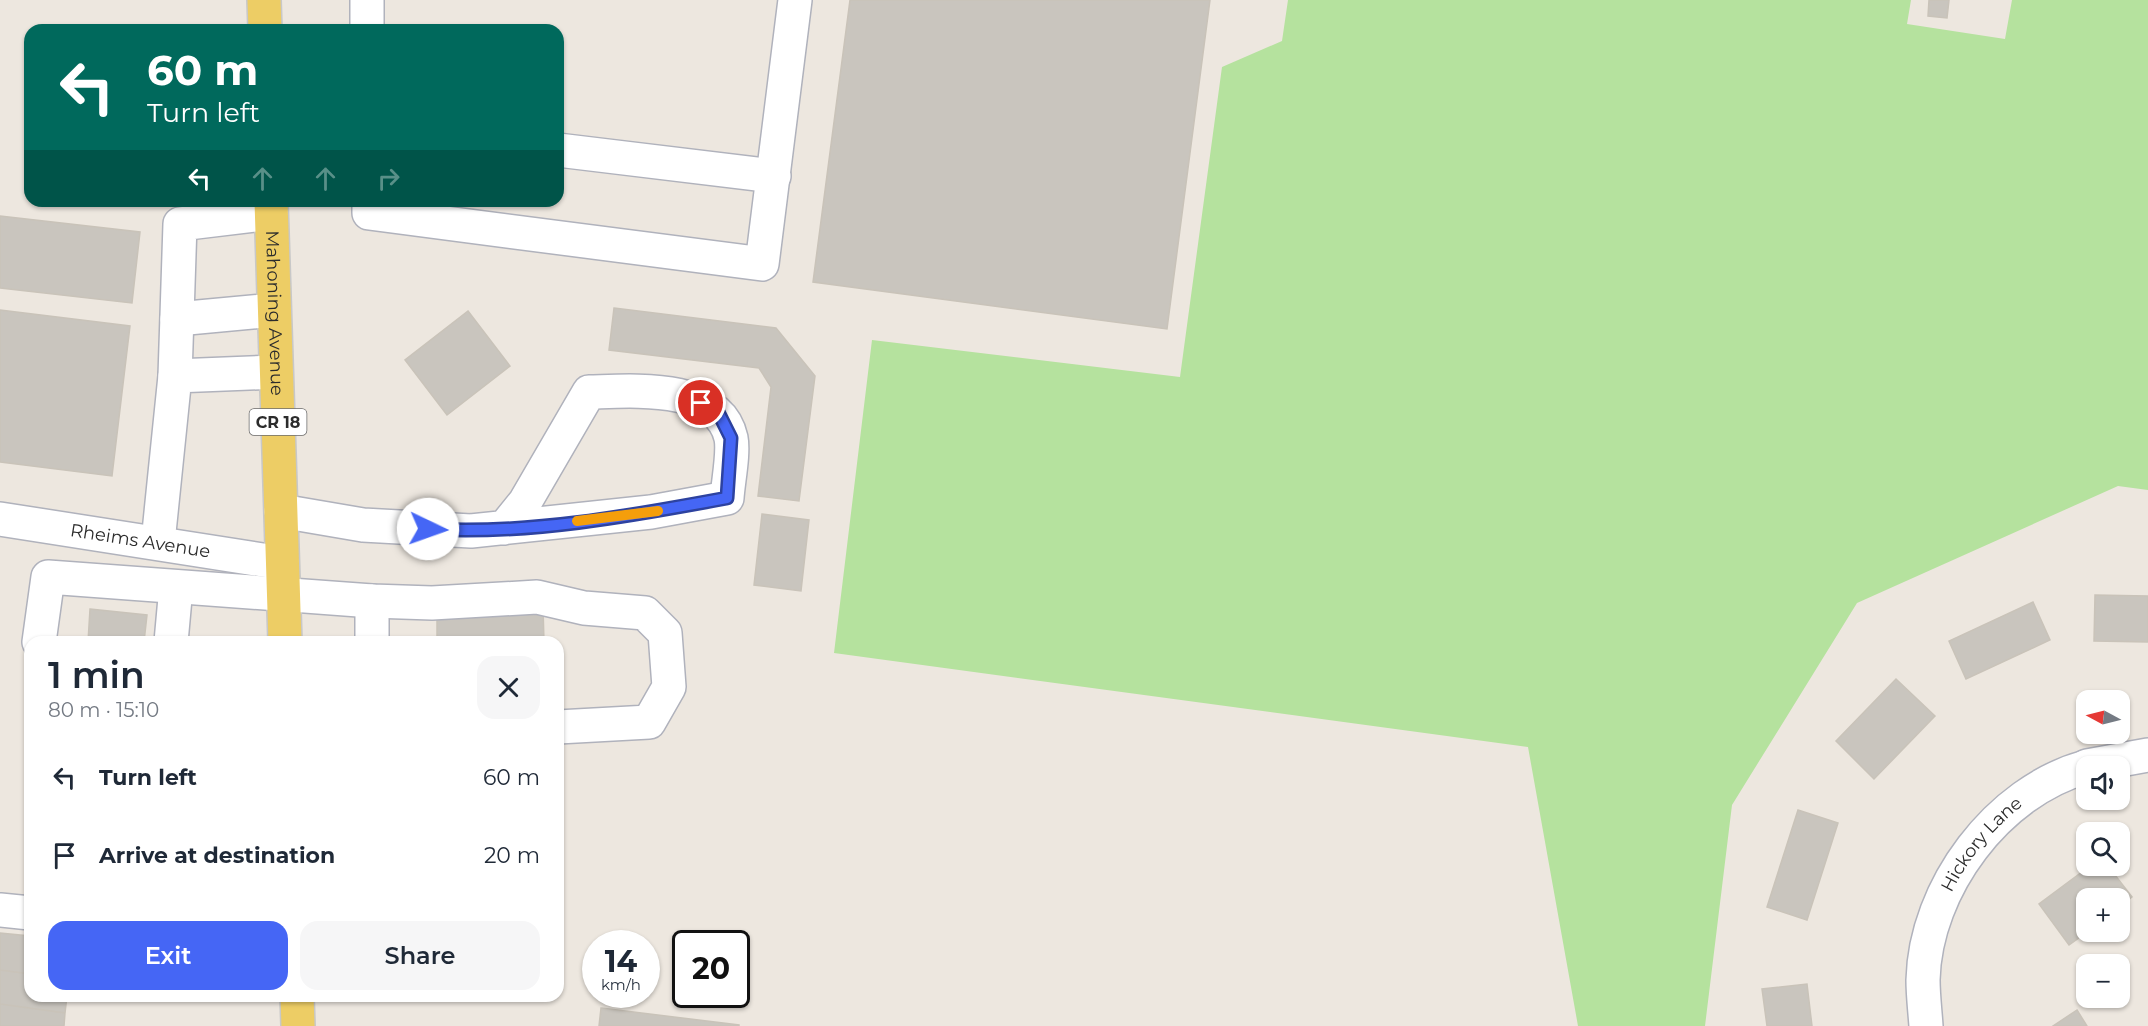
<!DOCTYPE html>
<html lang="en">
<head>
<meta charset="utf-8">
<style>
  body { margin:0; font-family:Montserrat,sans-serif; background:#f6f6f7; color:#1f2937; height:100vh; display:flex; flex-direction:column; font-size:22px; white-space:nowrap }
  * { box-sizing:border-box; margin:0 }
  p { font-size:20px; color:#747a83 }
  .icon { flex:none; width:33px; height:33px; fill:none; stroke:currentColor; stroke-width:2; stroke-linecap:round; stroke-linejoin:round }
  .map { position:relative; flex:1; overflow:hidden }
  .sheet { position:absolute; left:24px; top:636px; width:540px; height:366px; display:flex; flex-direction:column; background:#fff; border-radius:18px; box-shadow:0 2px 4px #0004 }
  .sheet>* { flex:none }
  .banner { position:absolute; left:24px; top:24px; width:540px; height:183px; border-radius:18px; box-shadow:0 2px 4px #0004; background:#00695c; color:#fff; overflow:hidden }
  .needle { width:39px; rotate:277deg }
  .controls { position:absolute; left:2076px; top:690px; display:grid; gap:12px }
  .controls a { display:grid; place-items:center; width:54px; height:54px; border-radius:12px; background:#fff; box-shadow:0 2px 4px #0004; font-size:30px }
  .speed { position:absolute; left:582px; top:930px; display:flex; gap:12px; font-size:30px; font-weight:700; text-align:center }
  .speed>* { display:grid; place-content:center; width:78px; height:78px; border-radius:50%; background:#fff; box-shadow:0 2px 4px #0004; line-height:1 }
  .speed small { font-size:15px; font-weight:400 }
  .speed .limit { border:3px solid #111; border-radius:9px; background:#fff; color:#111 }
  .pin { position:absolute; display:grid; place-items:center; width:51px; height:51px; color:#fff; margin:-26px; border:3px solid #fff; border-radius:50%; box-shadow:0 2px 6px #0007 }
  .me { position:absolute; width:66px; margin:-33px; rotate:93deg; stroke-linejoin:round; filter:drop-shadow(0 0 4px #0008) }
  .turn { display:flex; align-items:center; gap:21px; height:126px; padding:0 24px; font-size:27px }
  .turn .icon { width:78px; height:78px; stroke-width:2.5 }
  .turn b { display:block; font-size:42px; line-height:51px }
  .lanes { display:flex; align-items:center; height:57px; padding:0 24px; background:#0003; justify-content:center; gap:30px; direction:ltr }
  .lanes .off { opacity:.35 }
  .round { display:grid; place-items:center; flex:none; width:63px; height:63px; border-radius:18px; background:#f6f6f7 }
  .overview { display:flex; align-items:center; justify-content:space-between; height:102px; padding:0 24px }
  h1 { font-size:36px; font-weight:600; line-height:45px }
  .action { display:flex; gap:12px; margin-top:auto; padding:12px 24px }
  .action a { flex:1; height:69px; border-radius:18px; background:#4566f5; color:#fff; font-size:24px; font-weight:600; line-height:69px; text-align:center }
  .action a+a { background:#f6f6f7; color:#1f2937 }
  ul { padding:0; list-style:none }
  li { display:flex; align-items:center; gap:18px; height:78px; padding:0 24px }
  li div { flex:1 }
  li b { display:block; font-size:22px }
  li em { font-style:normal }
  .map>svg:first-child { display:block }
  .green { fill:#b5e29e }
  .building { fill:#c9c5be; stroke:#c9c3b9; stroke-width:1.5 }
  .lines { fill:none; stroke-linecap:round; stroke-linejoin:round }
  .minor-casing { stroke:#b0b2bc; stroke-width:36 }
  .major-casing { stroke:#c8c8c8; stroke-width:36 }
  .minor { stroke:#fff; stroke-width:33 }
  .major { stroke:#edcd65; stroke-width:33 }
  .route-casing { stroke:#2d429f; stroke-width:15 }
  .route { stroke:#4566f5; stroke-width:10 }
  .slow { stroke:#f59e0b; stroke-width:10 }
  .labels { text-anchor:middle; stroke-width:6; stroke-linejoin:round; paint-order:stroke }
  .shield { fill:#fff; stroke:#6b6b6b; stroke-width:1.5 }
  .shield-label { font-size:16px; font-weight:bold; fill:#2c2c2c }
  .street-label { font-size:18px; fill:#2c2c2c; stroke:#fff }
</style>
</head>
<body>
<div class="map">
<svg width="2148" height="1026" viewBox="0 0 2148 1026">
  <rect width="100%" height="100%" fill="#ede7df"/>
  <path class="green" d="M1288,0H1911L1907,24L2005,39L2012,0H2148V490L2118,486L1857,603L1732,805L1705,1026H1578L1528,747L834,653L872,340L1180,377L1222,67L1282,41Z"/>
  <path class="building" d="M850,0H1210L1167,329L813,282Z
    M1929,0H1949L1947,18L1928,16Z
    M0,216L140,232L132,303L0,288Z
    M614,308L776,328L815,376L799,501L758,496L771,387L759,368L609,350Z
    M0,310L130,326L112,476L0,462Z
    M468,311L510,366L447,415L405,360Z
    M762,514L809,520L801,591L754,585Z
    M2095,595L2148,596V642L2094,641Z
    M2033,602L2050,640L1966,679L1949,641Z
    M543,607L544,642H437V609Z
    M90,609L147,615L144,642H88Z
    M1896,679L1935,716L1874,779L1836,741Z
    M1798,810L1838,823L1807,920L1767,907Z
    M2090,866H2108L2132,897L2120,907V898H2086L2087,932L2069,945L2039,904Z
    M0,933L30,936V974L0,970Z
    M0,970L30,974V996H67L65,1013L0,1004Z
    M1807,984L1812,1026H1767L1762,989Z
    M0,1004L65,1013L64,1026H0Z
    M601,1008L739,1025V1026H599Z
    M2077,1010L2087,1026H2053Z"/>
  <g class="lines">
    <g class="minor-casing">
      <g id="minor">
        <path d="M367,0V30"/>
        <path d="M558,150L774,176"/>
        <path d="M369,201V213L762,264L795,0"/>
        <path d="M177,319L274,310"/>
        <path d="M175,376L180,224L271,213"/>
        <path d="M281,511L363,525L471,531L651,512L727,498C728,482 734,453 731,438C719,383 632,391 589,392L525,502L504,528"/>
        <path id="s1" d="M0,519L282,563"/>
        <path d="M158,542L175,376L276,372"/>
        <path d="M372,601V642"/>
        <path d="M39,642L48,577L372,601L432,603L537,597L584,608L645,613L665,633L669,687L649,722L558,727"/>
        <path d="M171,642L176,587"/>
        <path d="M2087,766L2148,755"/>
        <path d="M0,910L30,913"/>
        <path id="s2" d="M1926,1026C1925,1011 1923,995 1923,980C1925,888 1998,791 2086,767"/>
      </g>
    </g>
    <g class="major-casing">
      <g id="major">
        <path d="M264,0L265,30"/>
        <path id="s3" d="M271,201L285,642"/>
        <path d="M297,996L298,1026"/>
      </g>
    </g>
    <use href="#minor" class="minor"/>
    <use href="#major" class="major"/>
  </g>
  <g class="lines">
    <g class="route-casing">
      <path id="route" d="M428,529C527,535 630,516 727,498L731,438L717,410L701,403"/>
    </g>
    <use href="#route" class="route"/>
    <path class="slow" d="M577,521L658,511"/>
  </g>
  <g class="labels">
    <rect class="shield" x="249.5" y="409" width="57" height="26" rx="4.5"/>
    <g class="shield-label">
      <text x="278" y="428">CR 18</text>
    </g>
    <g class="street-label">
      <text dy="6" stroke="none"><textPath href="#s3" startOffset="112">Mahoning Avenue</textPath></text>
      <text dy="6" stroke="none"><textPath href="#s1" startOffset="142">Rheims Avenue</textPath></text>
      <text dy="6" stroke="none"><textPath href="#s2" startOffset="198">Hickory Lane</textPath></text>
    </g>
  </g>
</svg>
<div class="controls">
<a><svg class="needle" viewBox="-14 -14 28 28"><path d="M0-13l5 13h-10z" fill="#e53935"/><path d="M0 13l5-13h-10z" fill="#747a83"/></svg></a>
<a><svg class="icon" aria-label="sound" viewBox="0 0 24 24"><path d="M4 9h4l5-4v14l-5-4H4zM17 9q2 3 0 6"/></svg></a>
<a><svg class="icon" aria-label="search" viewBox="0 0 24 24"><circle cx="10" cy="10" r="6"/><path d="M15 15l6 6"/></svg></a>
<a>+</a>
<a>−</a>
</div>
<div class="speed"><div>14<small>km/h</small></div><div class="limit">20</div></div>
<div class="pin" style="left:701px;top:403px;background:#d93025"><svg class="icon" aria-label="arrive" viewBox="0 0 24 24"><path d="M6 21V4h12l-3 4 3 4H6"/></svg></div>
<svg class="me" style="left:428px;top:529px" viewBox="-20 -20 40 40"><circle r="19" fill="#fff"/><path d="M0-13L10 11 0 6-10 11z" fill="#4566f5"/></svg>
<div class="banner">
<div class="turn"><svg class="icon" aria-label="left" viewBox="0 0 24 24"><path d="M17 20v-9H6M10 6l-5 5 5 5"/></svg><div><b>60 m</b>Turn left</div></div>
<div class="lanes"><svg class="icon" aria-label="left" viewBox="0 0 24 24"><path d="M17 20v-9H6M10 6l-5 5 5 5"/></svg><svg class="icon off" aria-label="ahead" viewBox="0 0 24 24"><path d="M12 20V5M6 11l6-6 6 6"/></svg><svg class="icon off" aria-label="ahead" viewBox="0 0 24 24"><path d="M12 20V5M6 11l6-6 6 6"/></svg><svg class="icon off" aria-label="right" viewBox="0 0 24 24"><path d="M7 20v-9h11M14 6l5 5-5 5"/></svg></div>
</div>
<section class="sheet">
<div class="overview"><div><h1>1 min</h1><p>80 m · 15:10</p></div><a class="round"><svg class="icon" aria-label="close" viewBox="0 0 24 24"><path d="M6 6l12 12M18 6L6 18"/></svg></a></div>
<ul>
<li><svg class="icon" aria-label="left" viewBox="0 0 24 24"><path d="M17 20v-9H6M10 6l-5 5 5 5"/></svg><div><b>Turn left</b></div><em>60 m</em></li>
<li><svg class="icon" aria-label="arrive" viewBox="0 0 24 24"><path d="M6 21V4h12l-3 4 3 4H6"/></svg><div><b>Arrive at destination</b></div><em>20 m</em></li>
</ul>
<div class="action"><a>Exit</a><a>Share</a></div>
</section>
</div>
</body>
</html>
